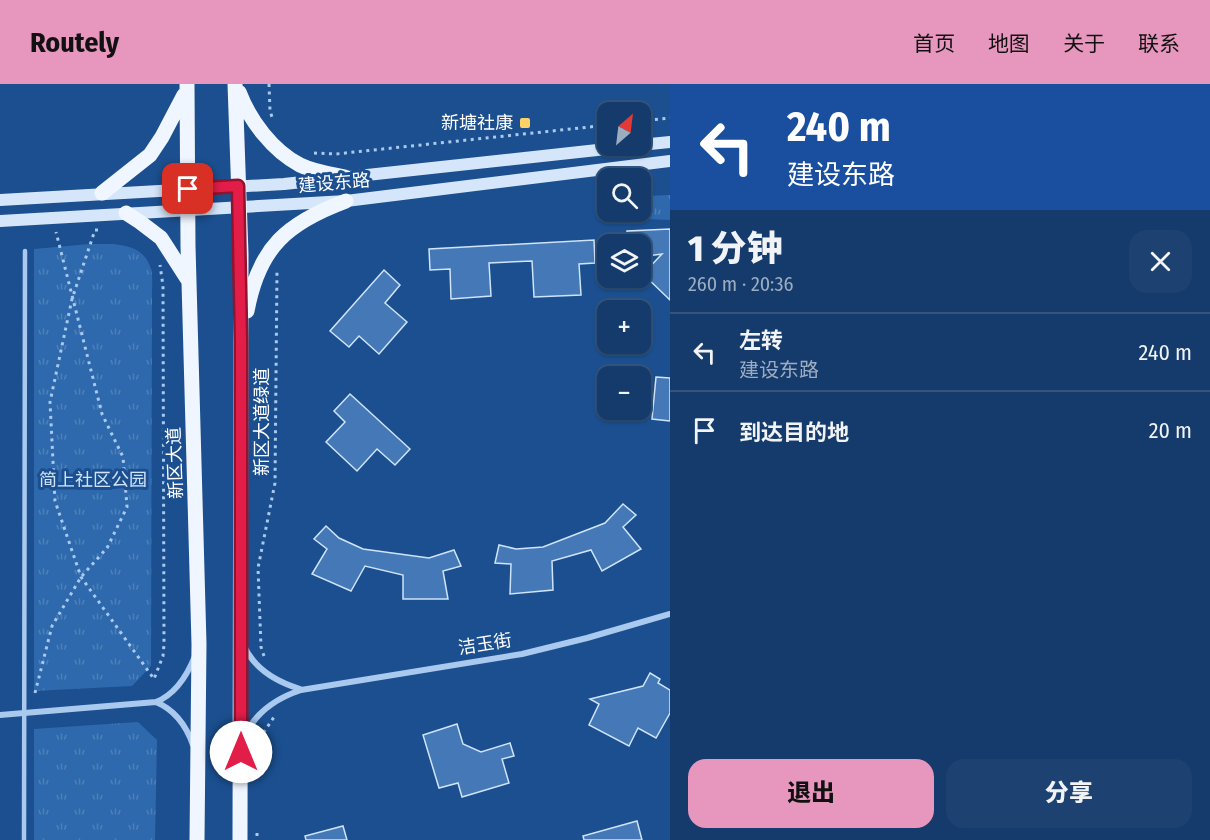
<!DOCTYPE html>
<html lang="zh">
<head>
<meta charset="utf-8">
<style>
  body { margin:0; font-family:"Fira Sans Condensed","Noto Sans SC",sans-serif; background:#1d4271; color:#f1f3f6; height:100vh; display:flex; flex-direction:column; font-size:22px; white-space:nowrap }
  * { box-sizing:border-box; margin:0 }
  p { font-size:20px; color:#9dadc1 }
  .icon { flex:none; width:33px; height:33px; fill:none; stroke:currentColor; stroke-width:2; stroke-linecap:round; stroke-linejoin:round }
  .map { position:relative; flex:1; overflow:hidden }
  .drawer { display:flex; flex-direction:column; background:#143b6b; width:540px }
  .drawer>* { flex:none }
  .banner { background:#1a4fa0; color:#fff; overflow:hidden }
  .needle { width:39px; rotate:28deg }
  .fabs { position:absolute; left:597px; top:18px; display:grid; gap:12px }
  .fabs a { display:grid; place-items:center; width:54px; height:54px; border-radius:12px; background:#143b6b; box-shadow:0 2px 4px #0004,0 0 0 2px #33557e; font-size:30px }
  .pin { position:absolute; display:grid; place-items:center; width:51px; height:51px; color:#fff; margin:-26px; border-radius:12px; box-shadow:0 3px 9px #0006 }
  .me { position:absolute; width:66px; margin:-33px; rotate:0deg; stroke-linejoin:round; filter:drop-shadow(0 0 4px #0008) }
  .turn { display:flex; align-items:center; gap:21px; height:126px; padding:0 18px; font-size:27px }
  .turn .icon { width:78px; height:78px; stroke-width:2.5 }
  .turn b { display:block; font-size:42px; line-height:51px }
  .round { display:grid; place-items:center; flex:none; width:63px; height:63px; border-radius:18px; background:#1d4271 }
  .overview { display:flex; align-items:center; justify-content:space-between; height:102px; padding:0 18px }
  h1 { font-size:36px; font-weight:800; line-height:45px }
  .button { display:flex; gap:12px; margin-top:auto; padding:12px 18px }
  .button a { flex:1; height:69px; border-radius:18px; background:#e797bd; color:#111; font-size:24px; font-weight:800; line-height:69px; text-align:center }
  .button a+a { background:#1d4271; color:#f1f3f6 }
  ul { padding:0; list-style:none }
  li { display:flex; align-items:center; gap:18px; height:78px; padding:0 18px; border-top:2px solid #33557e }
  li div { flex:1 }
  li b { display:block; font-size:22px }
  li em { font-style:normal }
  header { display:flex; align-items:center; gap:36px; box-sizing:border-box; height:84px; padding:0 30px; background:#e797bd; color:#111 }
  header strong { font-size:28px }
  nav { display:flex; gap:33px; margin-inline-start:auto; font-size:21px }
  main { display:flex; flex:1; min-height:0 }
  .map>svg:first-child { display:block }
  .park { fill:url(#park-tufts) }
  .building { fill:#4478b7; stroke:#cfe3fa; stroke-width:1.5 }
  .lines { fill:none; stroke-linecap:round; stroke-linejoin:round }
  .path { stroke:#a9c9ee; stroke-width:3; stroke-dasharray:3 4.5; stroke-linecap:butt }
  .lane { stroke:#a9c9ee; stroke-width:4.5 }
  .street { stroke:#a9c9ee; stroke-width:6 }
  .secondary { stroke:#d6e6fa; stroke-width:12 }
  .primary { stroke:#f0f6ff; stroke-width:15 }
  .route-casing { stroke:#92132f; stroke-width:15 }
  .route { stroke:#e11d48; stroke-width:10 }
  .poi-dot { fill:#ffd166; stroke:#1b4f8f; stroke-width:2 }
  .labels { text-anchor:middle; stroke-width:6; stroke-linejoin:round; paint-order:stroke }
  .poi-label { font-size:18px; fill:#fff; stroke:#1b4f8f; text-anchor:end }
  .street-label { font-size:18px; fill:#fff; stroke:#1b4f8f }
  .park-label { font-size:18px; fill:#cfe3fa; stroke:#1b4f8f }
</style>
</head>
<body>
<header>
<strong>Routely</strong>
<nav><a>首页</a><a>地图</a><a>关于</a><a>联系</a></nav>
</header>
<main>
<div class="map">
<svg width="670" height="756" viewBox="0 0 670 756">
  <defs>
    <pattern id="park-tufts" width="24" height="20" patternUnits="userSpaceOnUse" patternTransform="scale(1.5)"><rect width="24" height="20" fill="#2e69ad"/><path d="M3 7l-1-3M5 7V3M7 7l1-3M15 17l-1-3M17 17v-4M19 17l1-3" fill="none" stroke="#4d80b9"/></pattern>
  </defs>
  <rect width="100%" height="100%" fill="#1b4f8f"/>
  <path class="park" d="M670,111V136L647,135L646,112Z
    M90,160C113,160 143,157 151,185C153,193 152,202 152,210L151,582L132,602L34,607V165Z
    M138,638L157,656L155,756H34V645Z"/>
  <path class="building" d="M670,145V216L643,190L662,170L640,173V160H627V147Z
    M594,156L595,179L579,180L581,211L534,213L532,177L489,179L491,212L451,215L450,185L430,186L429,165Z
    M384,186L400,201L385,219L407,238L379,270L359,252L349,263L330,247Z
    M656,293L670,294V337L652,335Z
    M350,310L410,365L395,381L377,365L357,387L326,358L345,338L334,327Z
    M623,420L636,431L623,443L641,465L602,487L591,466L552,477L553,506L510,510L511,480L495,479L499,461L516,465L543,463L605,439Z
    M326,442L339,454L363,465L429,474L454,466L461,482L443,487L448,515H403V491L365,482L351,507L312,490L327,465L314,455Z
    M650,589L660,595L658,599L670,606V629L656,654L638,644L629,662L589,641L599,620L590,615L643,602Z
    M457,640L463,660L481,668L510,659L514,672L502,675L509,699L462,713L458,699L439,704L423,651Z
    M637,737L642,756H584L583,752Z
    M343,742L347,756H306L305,752Z"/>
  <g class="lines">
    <path class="path" d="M269,0L270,27L273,36
      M640,37L670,34
      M314,69L336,70L608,41
      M98,146H95L72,215L50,318L55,417L81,493L154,595L163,572L164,560L163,202L160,181
      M264,572L261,563L258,484L275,399L277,185
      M35,609L52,542L81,493L107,464L127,423L123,373L102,330L56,148
      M257,670L262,651L274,633
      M257,749V756"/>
    <path class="lane" d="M24,756L25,167"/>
    <path class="street" d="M244,562C255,586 277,598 300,605
      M156,618C175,626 186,641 193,661
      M0,631L156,618C176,610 187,592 195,572
      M245,652C256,627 277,614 301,606L522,570L587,554L670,530"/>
    <path class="secondary" d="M640,61L670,58
      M0,116L284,100L634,62
      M0,137L346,117L670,77"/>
    <path class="primary" d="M187,0L188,162L199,560L197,756
      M235,0L241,170L240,756
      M239,8C250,37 273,67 300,81C314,88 330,90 345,93
      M102,109L150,71L162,53L184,11
      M126,129L140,138L161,154L188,196
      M247,227C259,163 287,139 346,117"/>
  </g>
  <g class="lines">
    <g class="route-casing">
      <path id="route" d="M188,105L238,102L241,256V668"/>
    </g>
    <use href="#route" class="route"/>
  </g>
  <rect class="poi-dot" x="519" y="33" width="12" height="12" rx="3"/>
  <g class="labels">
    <g class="poi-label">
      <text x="513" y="45">新塘社康</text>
    </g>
    <g class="street-label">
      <text transform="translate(334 99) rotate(-5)" y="6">建设东路</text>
      <text transform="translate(262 338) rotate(-90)" y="6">新区大道绿道</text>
      <text transform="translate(175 379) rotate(-92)" y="6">新区大道</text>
      <text transform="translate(485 560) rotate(-9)" y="6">洁玉街</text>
    </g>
    <g class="park-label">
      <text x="93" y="402">简上社区公园</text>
    </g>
  </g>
</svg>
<div class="fabs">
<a><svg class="needle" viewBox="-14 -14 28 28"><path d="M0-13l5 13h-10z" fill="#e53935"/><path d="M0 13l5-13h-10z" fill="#9dadc1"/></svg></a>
<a><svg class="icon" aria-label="search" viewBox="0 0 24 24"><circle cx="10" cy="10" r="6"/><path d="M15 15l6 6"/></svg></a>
<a><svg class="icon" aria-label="layers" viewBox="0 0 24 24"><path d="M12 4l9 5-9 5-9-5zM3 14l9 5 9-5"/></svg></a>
<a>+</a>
<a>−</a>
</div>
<div class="pin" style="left:188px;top:105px;background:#d93025"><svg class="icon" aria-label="arrive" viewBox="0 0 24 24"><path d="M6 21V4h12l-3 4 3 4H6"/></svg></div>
<svg class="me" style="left:241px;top:668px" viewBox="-20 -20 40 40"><circle r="19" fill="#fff"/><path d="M0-13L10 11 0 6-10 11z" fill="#e11d48"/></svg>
</div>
<section class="drawer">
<div class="banner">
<div class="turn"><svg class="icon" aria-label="left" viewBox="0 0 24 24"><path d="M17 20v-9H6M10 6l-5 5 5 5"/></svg><div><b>240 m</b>建设东路</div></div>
</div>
<div class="overview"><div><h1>1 分钟</h1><p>260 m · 20:36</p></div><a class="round"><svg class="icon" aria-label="close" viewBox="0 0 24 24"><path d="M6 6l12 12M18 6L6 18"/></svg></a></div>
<ul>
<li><svg class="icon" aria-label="left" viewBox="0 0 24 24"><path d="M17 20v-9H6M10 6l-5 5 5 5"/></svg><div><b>左转</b><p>建设东路</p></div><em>240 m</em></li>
<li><svg class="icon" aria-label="arrive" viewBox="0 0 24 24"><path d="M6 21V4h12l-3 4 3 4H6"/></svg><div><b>到达目的地</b></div><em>20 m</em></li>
</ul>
<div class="button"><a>退出</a><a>分享</a></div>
</section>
</main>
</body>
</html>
